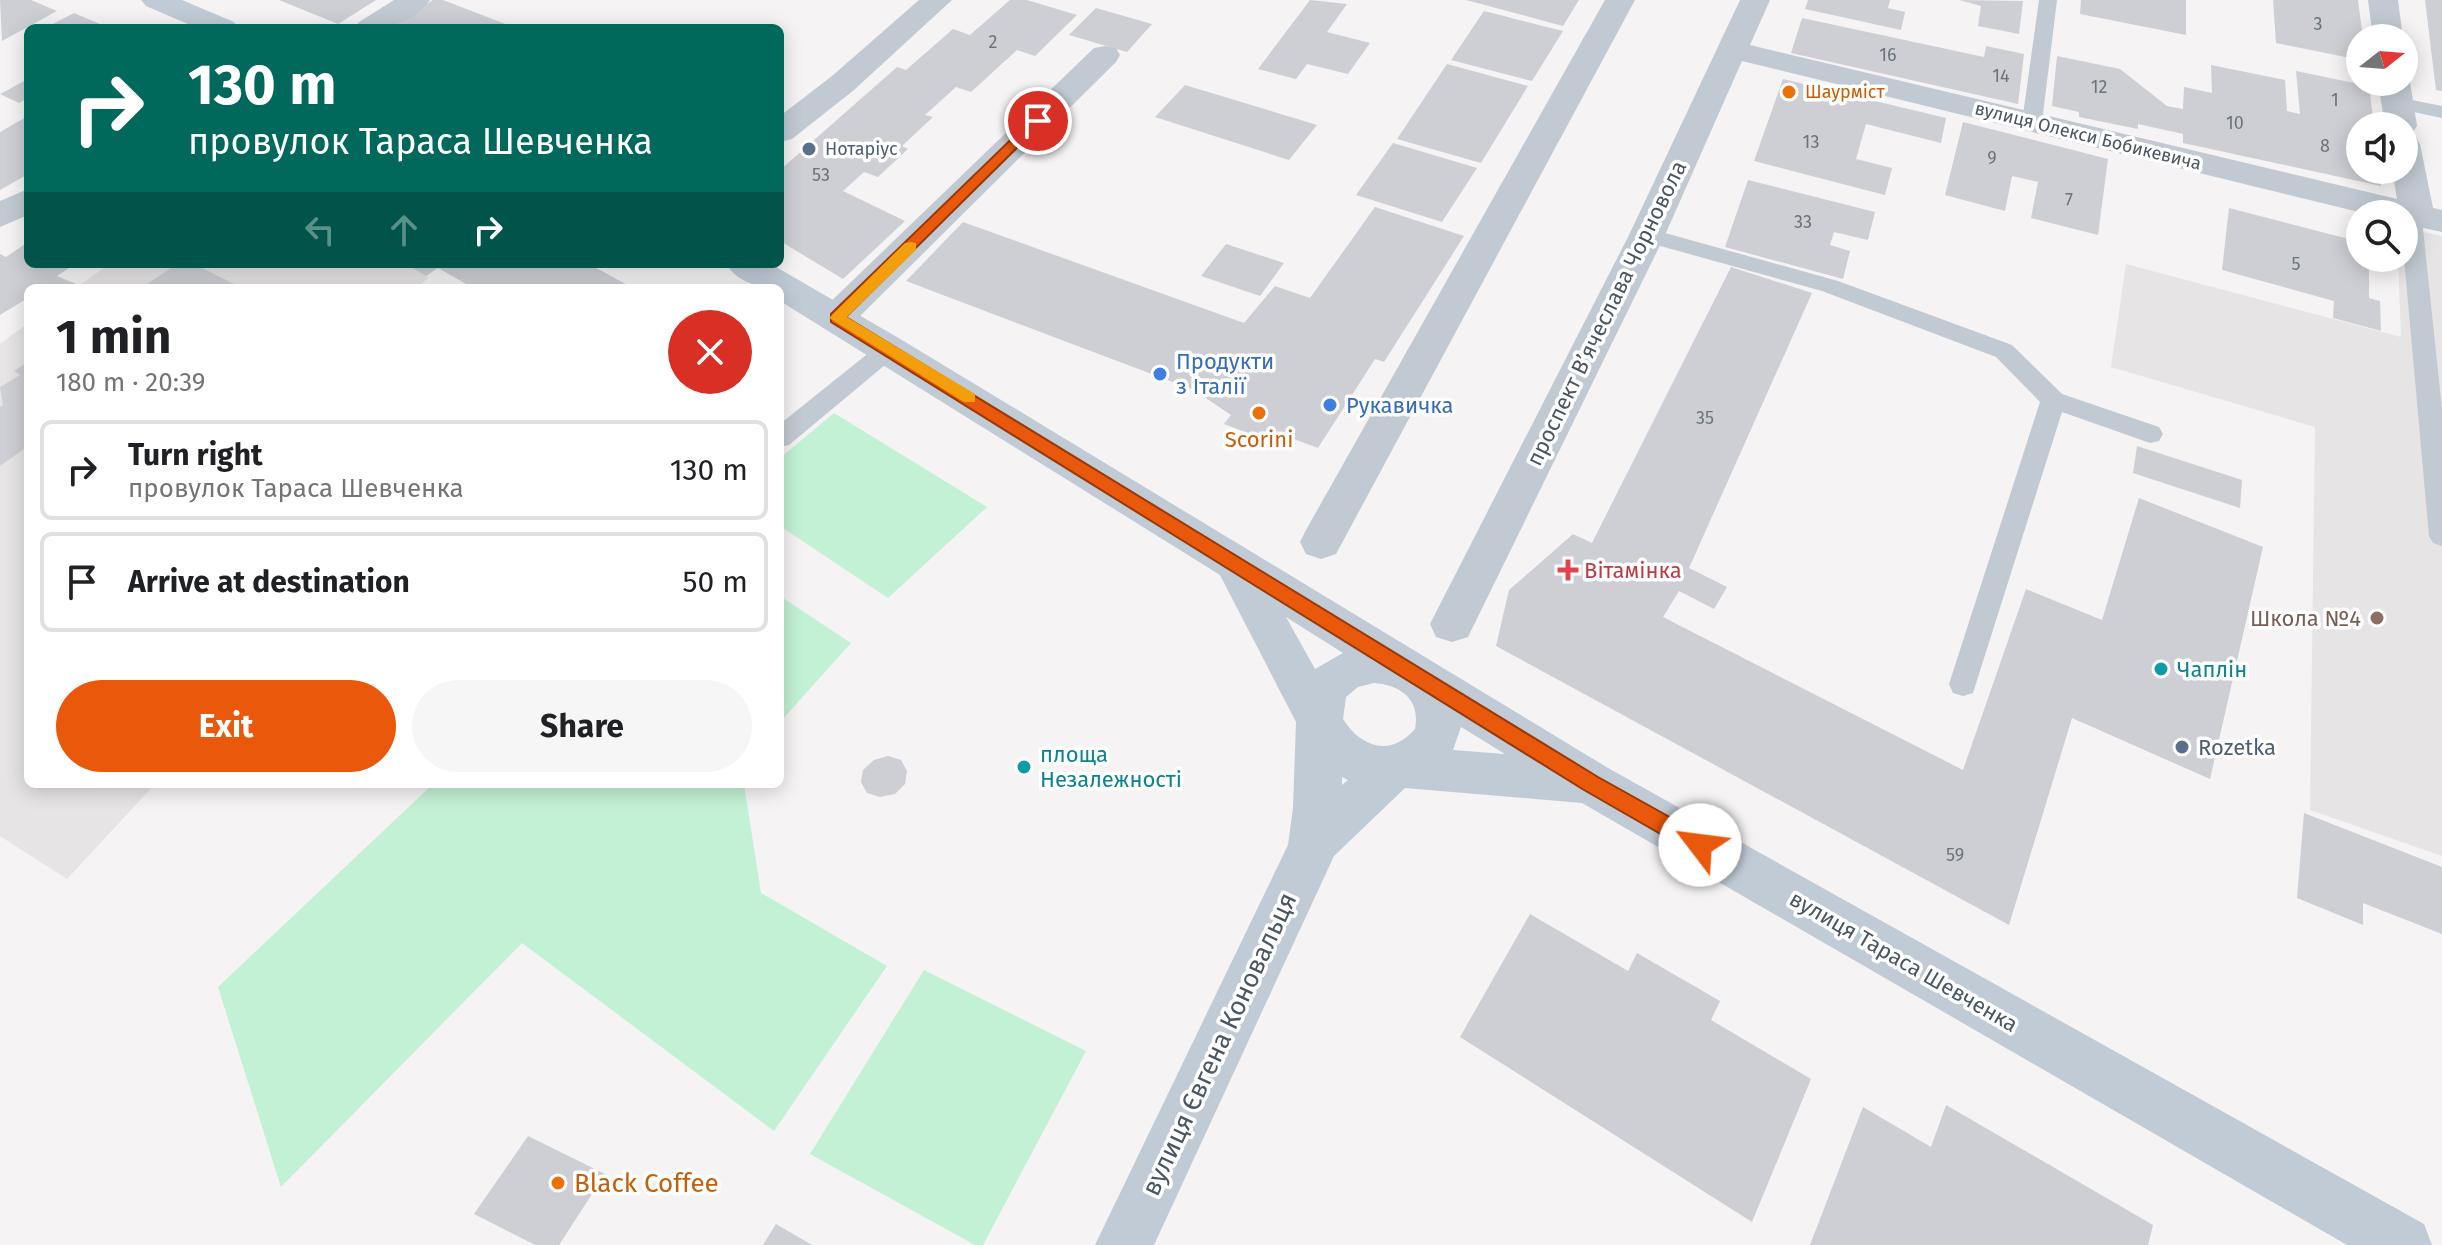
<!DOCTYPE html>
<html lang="en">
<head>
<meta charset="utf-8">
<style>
  body { margin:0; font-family:"Fira Sans",sans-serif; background:#f6f6f6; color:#202124; height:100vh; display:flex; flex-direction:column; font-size:30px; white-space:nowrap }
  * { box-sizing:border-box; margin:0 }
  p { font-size:26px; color:#757577 }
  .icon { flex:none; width:44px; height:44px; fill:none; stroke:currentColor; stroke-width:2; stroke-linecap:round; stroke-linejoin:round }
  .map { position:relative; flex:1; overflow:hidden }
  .drawer { position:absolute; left:24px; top:284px; width:760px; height:504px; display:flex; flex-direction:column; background:#fff; border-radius:12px; box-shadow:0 4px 20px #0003 }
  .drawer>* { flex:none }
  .top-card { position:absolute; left:24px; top:24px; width:760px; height:244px; border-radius:12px; box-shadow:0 4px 20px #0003; background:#00695c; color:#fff; overflow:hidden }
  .needle { width:52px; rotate:73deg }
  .fabs { position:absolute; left:2346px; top:24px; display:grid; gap:16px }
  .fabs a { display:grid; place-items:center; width:72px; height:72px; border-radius:50%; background:#fff; box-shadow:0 4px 20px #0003; font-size:40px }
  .pin { position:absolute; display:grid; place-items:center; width:68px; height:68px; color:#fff; margin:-34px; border:4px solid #fff; border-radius:50%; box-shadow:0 2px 8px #0007 }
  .me { position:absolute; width:88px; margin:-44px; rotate:300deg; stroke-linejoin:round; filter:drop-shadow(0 0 6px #0008) }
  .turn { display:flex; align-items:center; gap:28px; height:168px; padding:0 32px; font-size:36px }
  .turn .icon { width:104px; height:104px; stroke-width:2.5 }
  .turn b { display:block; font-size:56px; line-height:68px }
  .lanes { display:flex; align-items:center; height:76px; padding:0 32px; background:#0003; justify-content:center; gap:40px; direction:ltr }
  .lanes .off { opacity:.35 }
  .round { display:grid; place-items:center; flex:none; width:84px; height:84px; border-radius:42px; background:#f6f6f6 }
  .summary { display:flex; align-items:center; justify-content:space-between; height:136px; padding:0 32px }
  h1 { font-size:48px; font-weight:700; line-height:60px }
  .action { display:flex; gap:16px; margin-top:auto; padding:16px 32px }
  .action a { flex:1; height:92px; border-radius:48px; background:#ea580c; color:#fff; font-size:32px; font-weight:700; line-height:92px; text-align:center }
  .action a+a { background:#f6f6f6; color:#202124 }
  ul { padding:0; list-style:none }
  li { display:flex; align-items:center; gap:24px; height:100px; margin:0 16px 12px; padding:0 16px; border:4px solid #e0e0e0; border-radius:12px }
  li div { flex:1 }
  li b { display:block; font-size:30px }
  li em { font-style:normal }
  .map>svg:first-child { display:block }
  .education { fill:#e6e4e5 }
  .green { fill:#c3f1d5 }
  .building { fill:#cdcfd5 }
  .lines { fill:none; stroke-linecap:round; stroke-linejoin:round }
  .service { fill:#c1cad2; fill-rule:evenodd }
  .minor { fill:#c1cad2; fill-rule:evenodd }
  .secondary { fill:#c1cbd6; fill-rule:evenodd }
  .route { fill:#ea580c; stroke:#983908; stroke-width:2 }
  .slow { fill:#f59e0b }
  .food-dot { fill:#e8710a; stroke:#fff; stroke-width:3 }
  .service-dot { fill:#5c6f8a; stroke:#fff; stroke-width:3 }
  .shop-dot { fill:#3f7fe0; stroke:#fff; stroke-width:3 }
  .health-dot { fill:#e0444e; stroke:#fff; stroke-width:3 }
  .education-dot { fill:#8d6e63; stroke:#fff; stroke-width:3 }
  .culture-dot { fill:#0f9aa8; stroke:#fff; stroke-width:3 }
  .labels { text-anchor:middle; stroke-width:7; stroke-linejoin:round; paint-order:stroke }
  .number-label { font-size:18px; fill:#6b747e }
  .far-food-label { font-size:18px; fill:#c56008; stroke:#fff; text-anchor:start }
  .far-street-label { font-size:18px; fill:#4a5661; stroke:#fff }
  .far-service-label { font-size:18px; fill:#4e5e75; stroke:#fff; text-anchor:start }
  .street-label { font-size:22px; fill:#4a5661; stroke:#fff }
  .shop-label { font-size:22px; fill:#366cbe; stroke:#fff; text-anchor:start }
  .food-label { font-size:22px; fill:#c56008; stroke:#fff }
  .health-label { font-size:22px; fill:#be3a42; stroke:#fff; text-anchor:start }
  .education-label { font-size:22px; fill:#785e54; stroke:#fff; text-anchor:end }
  .culture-label { font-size:22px; fill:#0d838f; stroke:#fff; text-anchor:start }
  .service-label { font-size:22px; fill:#4e5e75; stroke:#fff; text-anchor:start }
  .near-street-label { font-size:26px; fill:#4a5661; stroke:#fff }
  .near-food-label { font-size:26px; fill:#c56008; stroke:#fff; text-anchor:start }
</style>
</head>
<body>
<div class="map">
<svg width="2442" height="1245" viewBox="0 0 2442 1245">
  <rect width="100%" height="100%" fill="#f5f3f3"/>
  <path class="education" d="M2404,227L2442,236V856L2310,810L2315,427L2111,367L2126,264L2401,337L2398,258H2404Z
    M109,264H405L429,278L415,288H76Z
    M28,323V784H155L67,879L0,836V344Z"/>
  <path class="green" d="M834,413L987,507L888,598L780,526V458Z
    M780,596L851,643L780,722Z
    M433,784H744L761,893L887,966L774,1131L522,943L281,1187L218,987Z
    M924,970L1086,1051L983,1245H975L810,1154Z"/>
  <path class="building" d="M0,0H31L57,11L2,41Z
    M279,0H376L338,24Z
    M433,0H443L516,28H388Z
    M1010,0H1027L1077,15L1035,56L1017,50L971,92L956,87L925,115L933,117L902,146L908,149L878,177L864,172L843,191L905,221L843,279L780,241V170L897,67L906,70L953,29L970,35Z
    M1310,0L1347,4L1327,32L1370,43L1348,74L1307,64L1296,79L1258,69Z
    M1466,0H1579L1563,26Z
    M1808,0H1890L1888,8L1905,12L1901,30L1805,9Z
    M1959,0L2023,1L2019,34L1978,26L1981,6Z
    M2081,0H2186V35L2080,14Z
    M2273,0H2358L2363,38H2360V60L2276,43Z
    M2425,0H2442V91L2436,90Z
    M1096,8L1152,24L1127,52L1069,35Z
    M1484,11L1563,31L1532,81L1451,60Z
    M74,13L109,28H45Z
    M1802,18L1984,57L1986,46L2024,54L2018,104L1791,53Z
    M2057,56L2120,69L2167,106L2183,109L2184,87L2212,93L2211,65L2285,80L2287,111L2300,114L2296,71L2369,86L2374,126H2360V170H2379L2381,186L2183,143V134L2138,124V129L2079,117V112L2052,106Z
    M1447,64L1528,86L1481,163L1397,139Z
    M28,79V98L19,103L0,94Z
    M1783,79L1946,118L1941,143L1866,124L1856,159L1892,168L1885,195L1754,161Z
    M1185,85L1317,125L1289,160L1155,117Z
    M28,116V174L0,190V132Z
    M1963,122L2108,159L2098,235L2031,218L2038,182L2012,176L2005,211L1945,195Z
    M1393,143L1477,168L1442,222L1356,195Z
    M1748,180L1875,212L1868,240L1834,232L1830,245L1850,251L1843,279L1725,247Z
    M1375,207L1464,236L1384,362L1375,359L1318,448L1272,431L1266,440L1224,424L1231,415L1194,390L906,281L963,222L1244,323L1275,286L1310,298Z
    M2229,208L2360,242V258H2369V298L2380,301L2381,331L2333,318L2334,301L2222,270Z
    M28,242V264H75L57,276L76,284L70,288H28V298L0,315V254L6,257Z
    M1226,244L1284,263L1260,296L1201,276Z
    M177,264H194L242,288H141Z
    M405,264H589L633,288H464L468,285L438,268L426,276Z
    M1731,267L1812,293L1689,568L1727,587L1714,609L1679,591L1663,617L1963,770L2026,589L2102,620L2139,498L2263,547L2210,779L2072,718L2009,925L1496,646L1509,590L1573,534L1592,543Z
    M28,362V446L0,466V407L3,405L0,387L20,375L14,371Z
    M2137,446L2242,480L2240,508L2133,473Z
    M888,756L901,760L907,771L905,784L895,794L880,797L867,793L861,782L863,770L874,760Z
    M2304,813L2442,867V934L2363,903V925L2297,898Z
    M1530,914L1628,971L1637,953L1720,1001L1711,1020L1811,1079L1752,1222L1460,1037Z
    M1946,1105L2153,1225L2148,1245H1810L1863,1107L1931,1147Z
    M528,1136L605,1174L559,1245H535L474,1214Z
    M776,1224L812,1245H763Z"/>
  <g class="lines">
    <path class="service" d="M2039,0H2057L2042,122L2032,128L2022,122Z
      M2397,97L2442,106V118L2390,107L2387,103Z
      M2417,209L2425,211L2428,216L2423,229L2442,409V546L2433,543L2429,536L2404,258V221L2409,211Z
      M1647,228L1838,281L2012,345L2062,394L2159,427L2163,434L2159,441L2150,443L2062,412L1973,693L1963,696L1953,693L1949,684L2040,402L1996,357L1822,291L1639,240L1636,235L1639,230Z
      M889,341L897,343L901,349L897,355L789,445L780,447V424L881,343Z"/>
    <path class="minor" d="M394,0H430C412,26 383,28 355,28L359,22Z
      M919,0H952L854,90L792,139L780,142V116L832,76Z
      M1605,0H1635L1336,554L1321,559L1306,554L1300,542L1306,530Z
      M1740,0H1770L1750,45L2397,199L2392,170H2404V126H2385L2378,82H2404L2405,75L2410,82L2417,126L2412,133L2406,135L2416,137L2420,144L2433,208L2442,210V232L2405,224L2404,214H2367L1742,61L1665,235L1468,637L1452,642L1436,637L1430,624L1629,235Z
      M2368,0H2398L2403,38H2373Z
      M1105,46L1116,48L1120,55L1116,62L849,327L836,331L823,327L818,318L823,309L1094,48Z
      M28,189V215L0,227V201Z"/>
    <path class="secondary" d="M141,0H182L234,22L238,28H197L146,6Z
      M726,264H771L902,340L1608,768L2424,1224L2432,1245H2347L1582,803L1405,788L1334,856L1154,1245H1095L1288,845L1293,808L1296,722L1220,575L780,301V288C759,288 738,283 726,264ZM1286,617L1343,653L1315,669ZM1374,683C1400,685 1421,699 1415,729C1391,757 1361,748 1343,719L1346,697L1358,687ZM1461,727L1505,754L1453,750ZM1342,777L1348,780L1342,785Z"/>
  </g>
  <path class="route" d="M1033,118L1044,121L846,317L1598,777L1707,838L1710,845L1707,852L1700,854L1692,852L1584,790L831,322V314Z"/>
  <path class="slow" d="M911,242L916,243V250L847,317L975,394V402H964L829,318L905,243Z"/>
  <g class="food-dot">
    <circle cx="1789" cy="92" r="8"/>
    <circle cx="1259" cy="413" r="8"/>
    <circle cx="558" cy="1183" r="8"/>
  </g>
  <g class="service-dot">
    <circle cx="809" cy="149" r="8"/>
    <circle cx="2182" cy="747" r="8"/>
  </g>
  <g class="shop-dot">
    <circle cx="1160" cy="374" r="8"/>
    <circle cx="1330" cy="405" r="8"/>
  </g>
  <path class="health-dot" d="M1564 558h8v8h8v8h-8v8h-8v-8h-8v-8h8z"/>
  <circle class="education-dot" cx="2377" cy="618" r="8"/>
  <g class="culture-dot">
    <circle cx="2161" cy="669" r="8"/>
    <circle cx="1024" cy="767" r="8"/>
  </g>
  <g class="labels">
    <g class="number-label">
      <text x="2318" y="30">3</text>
      <text x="993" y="48">2</text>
      <text x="1888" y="61">16</text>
      <text x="2001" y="82">14</text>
      <text x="2099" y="93">12</text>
      <text x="2335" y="106">1</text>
      <text x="2235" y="129">10</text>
      <text x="1811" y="148">13</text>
      <text x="2325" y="152">8</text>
      <text x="1992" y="164">9</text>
      <text x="821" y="181">53</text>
      <text x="2069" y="206">7</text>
      <text x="1803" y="228">33</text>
      <text x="2296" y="270">5</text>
      <text x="1705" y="424">35</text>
      <text x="1955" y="861">59</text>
    </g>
    <g class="far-food-label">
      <text x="1805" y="98">Шаурміст</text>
    </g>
    <g class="far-street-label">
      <text transform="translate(2088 136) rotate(14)" y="6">вулиця Олекси Бобикевича</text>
    </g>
    <g class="far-service-label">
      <text x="825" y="155">Нотаріус</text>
    </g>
    <g class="street-label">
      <text transform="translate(1606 313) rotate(-64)" y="8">проспект Вʼячеслава Чорновола</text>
      <text transform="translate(1904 961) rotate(30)" y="8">вулиця Тараса Шевченка</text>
    </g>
    <g class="shop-label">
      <text x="1176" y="369">Продукти<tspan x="1176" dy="25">з Італії</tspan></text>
      <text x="1346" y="413">Рукавичка</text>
    </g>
    <g class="food-label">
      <text x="1259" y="447">Scorini</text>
    </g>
    <g class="health-label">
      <text x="1584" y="578">Вітамінка</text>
    </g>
    <g class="education-label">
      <text x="2361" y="626">Школа №4</text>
    </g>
    <g class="culture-label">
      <text x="2177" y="677">Чаплін</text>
      <text x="1040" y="762">площа<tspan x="1040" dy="25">Незалежності</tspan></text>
    </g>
    <g class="service-label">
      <text x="2198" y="755">Rozetka</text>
    </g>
    <g class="near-street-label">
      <text transform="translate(1219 1044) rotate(-65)" y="9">вулиця Євгена Коновальця</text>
    </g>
    <g class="near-food-label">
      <text x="574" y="1192">Black Coffee</text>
    </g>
  </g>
</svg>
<div class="fabs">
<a><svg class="needle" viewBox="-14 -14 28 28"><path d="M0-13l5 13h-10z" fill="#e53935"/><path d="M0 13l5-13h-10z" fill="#757577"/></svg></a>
<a><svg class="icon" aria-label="sound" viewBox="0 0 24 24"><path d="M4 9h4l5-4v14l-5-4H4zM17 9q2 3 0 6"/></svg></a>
<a><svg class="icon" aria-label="search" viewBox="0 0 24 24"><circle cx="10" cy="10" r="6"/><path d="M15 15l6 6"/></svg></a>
</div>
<div class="pin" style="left:1038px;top:121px;background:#d93025"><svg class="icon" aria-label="arrive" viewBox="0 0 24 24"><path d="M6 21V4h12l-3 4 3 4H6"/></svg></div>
<svg class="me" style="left:1700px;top:845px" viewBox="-20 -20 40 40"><circle r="19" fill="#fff"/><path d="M0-13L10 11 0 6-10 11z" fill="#ea580c"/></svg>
<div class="top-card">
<div class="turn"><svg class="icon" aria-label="right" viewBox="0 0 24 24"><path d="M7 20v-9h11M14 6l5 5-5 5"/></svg><div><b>130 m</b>провулок Тараса Шевченка</div></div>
<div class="lanes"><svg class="icon off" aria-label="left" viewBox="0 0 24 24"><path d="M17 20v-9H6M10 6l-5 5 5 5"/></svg><svg class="icon off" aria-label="ahead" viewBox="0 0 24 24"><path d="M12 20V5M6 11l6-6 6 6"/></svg><svg class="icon" aria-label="right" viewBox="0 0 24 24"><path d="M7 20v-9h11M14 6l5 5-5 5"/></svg></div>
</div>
<section class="drawer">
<div class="summary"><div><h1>1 min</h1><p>180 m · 20:39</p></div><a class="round" style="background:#d93025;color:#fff"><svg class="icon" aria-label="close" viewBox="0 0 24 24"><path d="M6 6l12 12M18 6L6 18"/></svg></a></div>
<ul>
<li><svg class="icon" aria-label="right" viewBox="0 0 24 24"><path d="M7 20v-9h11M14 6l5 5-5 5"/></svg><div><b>Turn right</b><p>провулок Тараса Шевченка</p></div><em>130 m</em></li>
<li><svg class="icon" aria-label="arrive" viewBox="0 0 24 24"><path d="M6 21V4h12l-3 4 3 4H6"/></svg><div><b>Arrive at destination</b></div><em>50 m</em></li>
</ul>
<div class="action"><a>Exit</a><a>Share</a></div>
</section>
</div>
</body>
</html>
